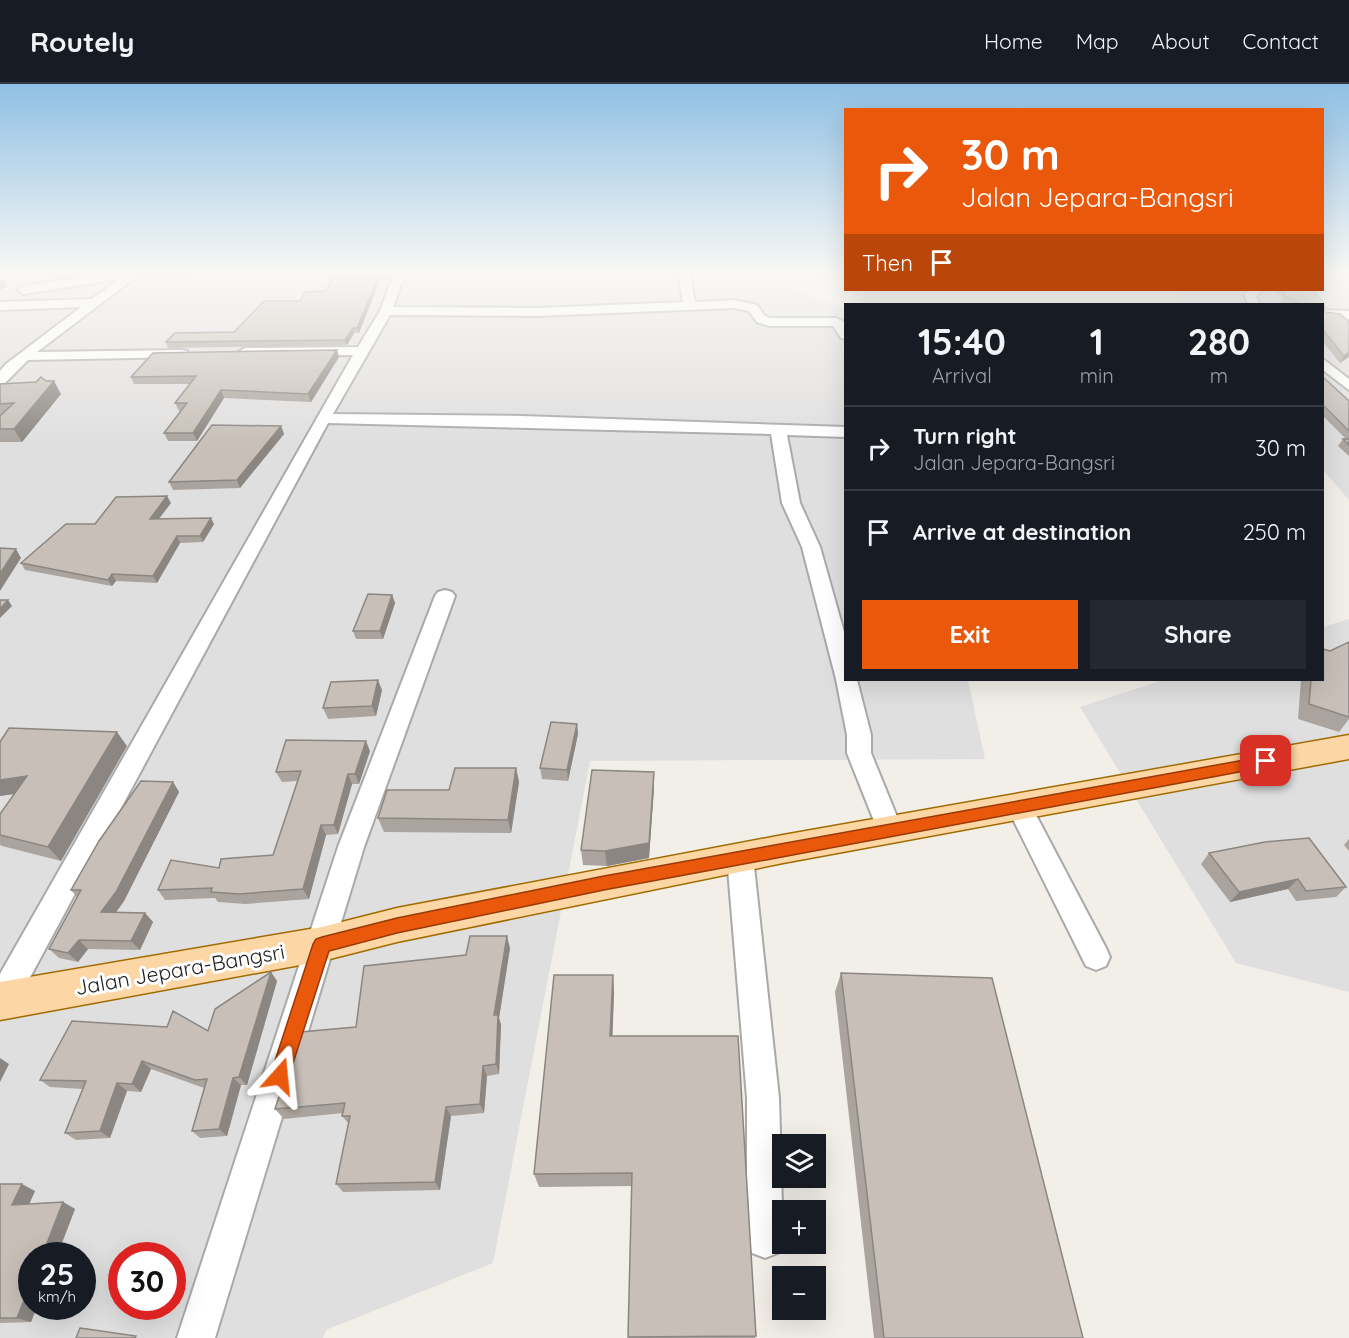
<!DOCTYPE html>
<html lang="en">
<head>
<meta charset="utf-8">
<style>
  body { margin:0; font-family:Quicksand,sans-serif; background:#242831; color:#f1f3f6; height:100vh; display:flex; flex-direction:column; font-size:22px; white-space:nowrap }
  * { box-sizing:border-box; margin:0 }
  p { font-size:20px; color:#9ea1a6 }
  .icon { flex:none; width:33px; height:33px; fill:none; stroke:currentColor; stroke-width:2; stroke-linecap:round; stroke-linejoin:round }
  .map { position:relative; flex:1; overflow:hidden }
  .drawer { position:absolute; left:844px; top:219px; width:480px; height:378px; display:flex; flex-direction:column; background:#171b24; border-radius:0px; box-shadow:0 6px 24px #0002 }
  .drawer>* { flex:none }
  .guide { position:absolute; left:844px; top:24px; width:480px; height:183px; border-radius:0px; box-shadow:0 6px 24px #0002; background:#ea580c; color:#fff; overflow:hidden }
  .fabs { position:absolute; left:772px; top:1050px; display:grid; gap:12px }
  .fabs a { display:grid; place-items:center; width:54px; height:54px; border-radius:0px; background:#171b24; box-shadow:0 6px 24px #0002; font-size:30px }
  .speed { position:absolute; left:18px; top:1158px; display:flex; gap:12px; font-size:30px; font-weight:700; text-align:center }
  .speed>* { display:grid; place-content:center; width:78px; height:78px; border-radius:50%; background:#171b24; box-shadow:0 6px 24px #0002; line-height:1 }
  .speed small { font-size:15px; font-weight:400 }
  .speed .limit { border:9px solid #d22; background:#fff; color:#111 }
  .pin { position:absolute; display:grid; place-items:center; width:51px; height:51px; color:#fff; margin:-26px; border-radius:12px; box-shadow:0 3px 9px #0006 }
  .me { position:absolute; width:66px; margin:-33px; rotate:18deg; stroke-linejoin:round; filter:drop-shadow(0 0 4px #0008) }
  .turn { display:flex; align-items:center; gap:21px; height:126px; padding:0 18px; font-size:27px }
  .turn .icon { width:78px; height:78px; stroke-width:2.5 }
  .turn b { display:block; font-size:42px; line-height:51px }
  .then { display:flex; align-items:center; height:57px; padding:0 18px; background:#0003; gap:12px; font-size:22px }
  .eta { display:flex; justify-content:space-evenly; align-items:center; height:102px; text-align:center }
  .eta b { font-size:36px; font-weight:700; line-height:42px }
  .primary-button { display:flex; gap:12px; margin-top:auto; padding:12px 18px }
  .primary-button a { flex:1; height:69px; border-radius:0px; background:#ea580c; color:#fff; font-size:24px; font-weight:700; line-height:69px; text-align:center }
  .primary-button a+a { background:#242831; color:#f1f3f6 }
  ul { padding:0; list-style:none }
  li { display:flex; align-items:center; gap:18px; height:84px; padding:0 18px; border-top:2px solid #363941 }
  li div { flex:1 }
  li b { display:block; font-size:22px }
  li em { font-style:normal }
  header { display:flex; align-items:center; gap:36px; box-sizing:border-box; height:84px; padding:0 30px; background:#171b24; border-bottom:2px solid #363941 }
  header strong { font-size:28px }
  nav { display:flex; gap:33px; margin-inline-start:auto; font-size:21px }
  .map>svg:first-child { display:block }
  .residential { fill:#e0dfdf; fill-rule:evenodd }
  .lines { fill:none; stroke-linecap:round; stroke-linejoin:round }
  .minor-casing { stroke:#a9a9a9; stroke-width:4 }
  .major-casing { stroke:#a06b00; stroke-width:3 }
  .minor { fill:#fff; fill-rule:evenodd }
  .major { fill:#fcd6a4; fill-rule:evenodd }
  .wall { fill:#aba49e }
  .shaded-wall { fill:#8b8681 }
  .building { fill:#c7bfb8; stroke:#8b8681; stroke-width:1.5 }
  .route { fill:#ea580c; stroke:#983908; stroke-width:1.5 }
  .labels { text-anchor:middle; stroke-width:6; stroke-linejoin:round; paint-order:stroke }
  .street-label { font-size:21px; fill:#222; stroke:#fff }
</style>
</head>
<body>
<header>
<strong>Routely</strong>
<nav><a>Home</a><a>Map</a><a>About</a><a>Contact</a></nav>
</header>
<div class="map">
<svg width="1349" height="1254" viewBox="0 0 1349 1254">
  <rect width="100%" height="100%" fill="#f2efe9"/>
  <path class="residential" d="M0,187H799L793,207L846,224V596H968L985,675L590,677L493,1179L326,1246L323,1254H0ZM32,1172H82V1222H32ZM122,1172H172V1222H122Z
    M1323,187H1349V416L1323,386V220H1181L1168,206H1323Z
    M1349,535V908L1236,879L1080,623L1163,596H1323V543Z"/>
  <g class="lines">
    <g class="minor-casing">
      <path id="minor" d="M144,187L37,268L182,266L187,267V273L28,276L5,299L0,300V287L6,280L81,223L0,226V218L92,215L120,195L24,210L18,206L24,202L93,191Z
        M395,187H406L393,223L537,224L683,218L678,187H689L695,218L734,216L757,221L765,232L770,234H836L845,238L846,255L841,254L833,242H769L757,238L749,227L734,224L537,232L390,231L333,330L522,332L846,343V353L787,351L800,419L820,463L846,555V596H857L871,651V669L902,745L898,752L889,755L880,752L847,669V651L836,595L802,463L782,419L771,350L328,339L12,927L0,931V890L353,271L245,272L238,268L245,264L358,263L380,227Z
        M1249,206H1262L1256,212L1260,220H1248L1244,211Z
        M1323,226L1349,227V235L1323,234Z
        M1323,275L1349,295V306L1323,286Z
        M445,506L452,508L455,512L364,763L215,1254H177L338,763L435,512L438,508Z
        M1018,711L1027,714L1106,864L1110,873L1106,882L1096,886L1086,882L1006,721L1009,714Z
        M740,762L749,765L753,773L779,1014L783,1156L778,1169L765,1174L752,1169L747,1156V1014L727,773L731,765Z"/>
    </g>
    <g class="major-casing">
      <path id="major" d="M1349,651V675L783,779L397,858L322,877L0,936V898L322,843L397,824L783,751Z"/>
    </g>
    <use href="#minor" class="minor"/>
    <use href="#major" class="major"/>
  </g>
  <path class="wall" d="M139,187H195L187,193L142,192Z
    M336,187H392L389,196H380L359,249H354L347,261L168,264L166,258L234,248L300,217L326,207Z
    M1274,206H1312L1324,219L1325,228L1340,230L1349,238V273L1340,279L1323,258V220H1280L1282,214Z
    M339,273L311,318L224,314L197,357H168L164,349L181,327H179L175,319L190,300H134L131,293Z
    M1323,293L1349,317V372L1338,362L1343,355H1346L1323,332Z
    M0,300L61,310L22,358H0Z
    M281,342L284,350L240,404L173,406L169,398Z
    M171,419L159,435L214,440L203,458L180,459L157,499L116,497L112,502L25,486L21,479L95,440Z
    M392,511L395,519L383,555H356L353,547Z
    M1349,558V635L1339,648L1298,635L1301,596H1323L1330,567Z
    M382,606L376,632L328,635L323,624Z
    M577,640L578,650L568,697L542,695L540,684Z
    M127,662L61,777L2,762L0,761V730L14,710L0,712Z
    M370,667L359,700H352L338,750L326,751L309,815L245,820L218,818L215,814L165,816L158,806L219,784L273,771L297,697L282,698L276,688Z
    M516,684L519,698L511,749L384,748L378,734L449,706Z
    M173,698L179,708L124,817L116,828L145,829L153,838L140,866L88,865L78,878L59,874L49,865L77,813L71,806Z
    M654,704L649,774L607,782L583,781L581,766Z
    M1349,755V767L1344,761Z
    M1209,769L1346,803L1336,813L1296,817L1288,805L1230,818L1201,780Z
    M510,864L499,934L501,941L499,990L487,992L484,1029L451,1032L440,1106L343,1108L336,1100L349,1040L342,1032L343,1029L284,1035L275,1025L356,943L466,871Z
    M271,888L277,897L247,1001H241L227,1052L200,1054L192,1047L204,1004L151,985L141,1008L127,1007L110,1054L76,1056L65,1049L83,1005L50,1003L40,996L208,947Z
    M841,889L1083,1254H874L835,908Z
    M613,891L614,909L612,952L756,1252L755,1254H629L632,1102L539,1103L534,1090Z
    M0,1100L35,1107L29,1120L63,1118L75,1125L31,1238L0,1239Z"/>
  <path class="shaded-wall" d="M74,187H123L76,191Z
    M185,187H195L187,193Z
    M390,187H392L389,196L388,191Z
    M379,191L380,196L359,249L357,244Z
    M3,195L7,202L0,206V198Z
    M353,244L354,249L347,261L345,256Z
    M337,266L339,273L311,318L308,310Z
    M1349,268L1348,273L1340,279L1344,272Z
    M54,297L61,310L22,358L14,345Z
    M221,306L224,314L197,357L193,349Z
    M281,342L284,350L240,404L237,396Z
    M167,412L171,419L153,442L150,435Z
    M211,434L214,440L203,458L200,452Z
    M177,452L180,459L157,499L153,492Z
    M16,465L21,474L0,507V490Z
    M112,490L116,497L112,502L108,496Z
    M392,511L395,519L383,555L380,547Z
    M8,516L12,522L0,534V525Z
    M378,596L382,606L376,632L372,622Z
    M577,640L578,650L568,697L567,686Z
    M117,648L127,662L61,777L48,763Z
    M366,657L370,667L359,700L355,690Z
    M516,684L519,698L511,749L508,736Z
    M654,688V704L649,774L607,782L605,767Z
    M348,690L352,700L338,750L334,741Z
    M27,692L40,706L0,712V696Z
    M173,698L179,708L124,817L110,837L101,828Z
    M321,741L326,751L309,815L303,805Z
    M1298,795L1288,805L1230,818L1239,808Z
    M145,829L153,838L140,866L131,857Z
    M507,852L510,864L499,934L501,941L499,990L496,980L494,931Z
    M79,856L88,865L78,878L68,869Z
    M271,888L277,897L247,1001L239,993Z
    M613,891L614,909L612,968L610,952Z
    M0,974L9,980L0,998Z
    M142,977L151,985L141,1008L132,1000Z
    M483,982L487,992L484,1029L480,1020Z
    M233,994L241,1001L227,1052L219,1045Z
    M117,999L127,1007L110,1054L100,1047Z
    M446,1023L451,1032L440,1106L435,1098Z
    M22,1100L35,1107L26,1127L12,1121Z
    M63,1118L75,1125L57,1172H42Z
    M32,1196V1222H37L31,1238L17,1234Z"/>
  <path class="building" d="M336,187H390L388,191H379L357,244H353L345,256L166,258L175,249L234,248L264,217H300L305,208L326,207Z
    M1284,206H1312L1324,219L1325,228L1340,230L1349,238V268L1344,272L1323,246V220H1299L1292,214L1284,213L1285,207Z
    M337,266L308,310L221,306L193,349H164L187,319H175L196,292L131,293L153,269Z
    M41,293L46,297H54L14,345H0V332L14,319L0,320V300L36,298Z
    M1323,293L1349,317V347L1323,321Z
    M212,341L281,342L237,396L169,398Z
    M1343,355H1349V361Z
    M167,412L150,435L211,434L200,452H177L153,492L112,490L108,496L21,479L66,440H95L116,413Z
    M0,464L16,465L0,490Z
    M368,510L392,511L380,547H353Z
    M0,516H8L0,525Z
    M1349,558V633L1309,620L1311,596H1323V565L1330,567Z
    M378,596L372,622L323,624L331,598Z
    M551,638L577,640L567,686L540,684Z
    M9,644L117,648L48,763L0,751V730L27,692L0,696V658Z
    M286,656L366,657L355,690H348L334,741H321L303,805L239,810L211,808L212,804L158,806L171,776L219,784L221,775L273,771L301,687L276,688Z
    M455,684H516L508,736L378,734L387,706H449Z
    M592,686L654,688L649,759L605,767L581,766Z
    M141,697L173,698L116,808L101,828L145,829L131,857L79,856L68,869L49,865L81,806H71L99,757Z
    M1309,754L1346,803L1306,807L1298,795L1239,808L1209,769L1265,758Z
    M470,852H507L494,931H498L496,980L483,982L480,1020L446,1023L435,1098L336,1100L350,1032H342L345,1019L275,1025L300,948L356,943L364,882L466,871Z
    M271,888L239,993L233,994L219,1045L192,1047L207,995L195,996L142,977L132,1000L117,999L100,1047L65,1049L86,997L40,996L72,937L167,943L173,927L208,947L215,925Z
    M841,889L992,894L1083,1254H884Z
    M554,891H613L610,952H738L756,1252L628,1253L632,1089L534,1090Z
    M0,1100H22L12,1121L63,1118L42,1172H32V1196L17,1234H0Z
    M80,1244L136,1252L135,1254H76Z"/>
  <linearGradient id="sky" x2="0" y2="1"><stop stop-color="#8fc0e4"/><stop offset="0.52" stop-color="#f9f8f5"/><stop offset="1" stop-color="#f9f8f5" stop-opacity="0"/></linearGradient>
  <rect width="1349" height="362" fill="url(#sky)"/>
  <path class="route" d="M1266,672L1273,677L1266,683L604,806L397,849L329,867L287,998L280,1001L273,998L270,992L313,860L316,855L322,853L397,834L604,792Z"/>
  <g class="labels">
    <g class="street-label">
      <text transform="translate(180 886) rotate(-10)" y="7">Jalan Jepara-Bangsri</text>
    </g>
  </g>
</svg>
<div class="fabs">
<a><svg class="icon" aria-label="layers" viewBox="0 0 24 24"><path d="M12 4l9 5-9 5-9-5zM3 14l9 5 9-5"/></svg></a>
<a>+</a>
<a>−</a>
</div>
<div class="speed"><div>25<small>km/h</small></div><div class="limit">30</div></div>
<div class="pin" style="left:1266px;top:677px;background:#d93025"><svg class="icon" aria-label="arrive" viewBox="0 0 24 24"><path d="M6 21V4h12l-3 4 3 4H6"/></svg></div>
<svg class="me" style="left:280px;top:992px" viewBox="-20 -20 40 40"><path d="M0-17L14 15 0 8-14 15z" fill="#ea580c" stroke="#fff" stroke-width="4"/></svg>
<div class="guide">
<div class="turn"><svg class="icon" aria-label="right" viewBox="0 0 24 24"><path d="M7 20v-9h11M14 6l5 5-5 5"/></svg><div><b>30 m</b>Jalan Jepara-Bangsri</div></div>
<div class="then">Then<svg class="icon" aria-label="arrive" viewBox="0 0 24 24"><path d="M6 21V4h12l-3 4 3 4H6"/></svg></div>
</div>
<section class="drawer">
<div class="eta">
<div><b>15:40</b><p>Arrival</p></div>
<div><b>1</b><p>min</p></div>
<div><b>280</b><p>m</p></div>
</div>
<ul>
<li><svg class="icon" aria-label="right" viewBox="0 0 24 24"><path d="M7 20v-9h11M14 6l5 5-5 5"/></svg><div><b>Turn right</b><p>Jalan Jepara-Bangsri</p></div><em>30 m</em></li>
<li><svg class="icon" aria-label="arrive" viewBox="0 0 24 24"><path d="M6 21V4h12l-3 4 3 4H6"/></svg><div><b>Arrive at destination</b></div><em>250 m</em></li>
</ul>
<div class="primary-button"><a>Exit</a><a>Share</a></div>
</section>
</div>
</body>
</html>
